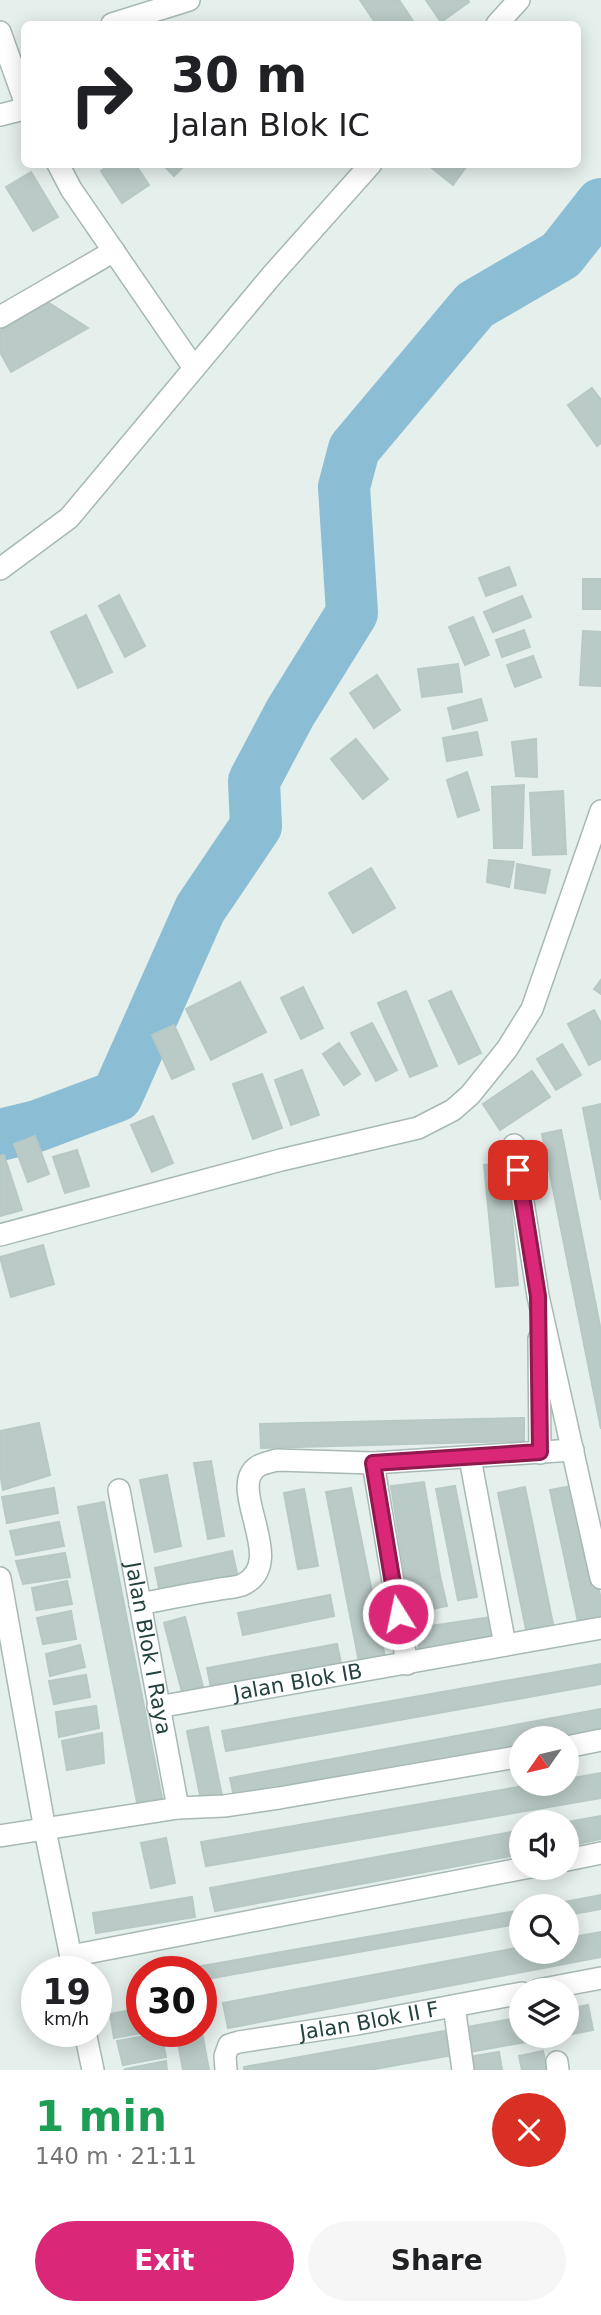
<!DOCTYPE html>
<html lang="en">
<head>
<meta charset="utf-8">
<style>
  body { margin:0; font-family:"DejaVu Sans",sans-serif; background:#f6f6f6; color:#202124; height:100vh; display:flex; flex-direction:column; font-size:26px; white-space:nowrap }
  * { box-sizing:border-box; margin:0 }
  p { font-size:23px; color:#757577 }
  .icon { flex:none; width:38px; height:38px; fill:none; stroke:currentColor; stroke-width:2; stroke-linecap:round; stroke-linejoin:round }
  .map { position:relative; height:2070px; overflow:hidden }
  .drawer { display:flex; flex-direction:column; background:#fff; flex:1 }
  .drawer>* { flex:none }
  .guide { position:absolute; left:21px; top:21px; width:560px; height:147px; border-radius:10px; box-shadow:0 4px 18px #0003; background:#fff; color:#202124; overflow:hidden }
  .needle { width:46px; rotate:236deg }
  .fabs { position:absolute; left:509px; top:1726px; display:grid; gap:14px }
  .fabs a { display:grid; place-items:center; width:70px; height:70px; border-radius:50%; background:#fff; box-shadow:0 4px 18px #0003; font-size:35px }
  .speed { position:absolute; left:21px; top:1956px; display:flex; gap:14px; font-size:35px; font-weight:700; text-align:center }
  .speed>* { display:grid; place-content:center; width:91px; height:91px; border-radius:50%; background:#fff; box-shadow:0 4px 18px #0003; line-height:1 }
  .speed small { font-size:18px; font-weight:400 }
  .speed .limit { border:10px solid #d22; background:#fff; color:#111 }
  .pin { position:absolute; display:grid; place-items:center; width:60px; height:60px; color:#fff; margin:-30px; border-radius:14px; box-shadow:0 4px 10px #0006 }
  .me { position:absolute; width:77px; margin:-38px; rotate:350deg; stroke-linejoin:round; filter:drop-shadow(0 0 5px #0008) }
  .turn { display:flex; align-items:center; gap:24px; height:147px; padding:0 35px; font-size:32px }
  .turn .icon { width:91px; height:91px; stroke-width:2.5 }
  .turn b { display:block; font-size:49px; line-height:60px }
  .round { display:grid; place-items:center; flex:none; width:74px; height:74px; border-radius:37px; background:#f6f6f6 }
  .overview { display:flex; align-items:center; justify-content:space-between; height:119px; padding:0 35px }
  h1 { font-size:42px; font-weight:700; line-height:52px; color:#1e9e55 }
  .primary-button { display:flex; gap:14px; margin-top:auto; padding:14px 35px }
  .primary-button a { flex:1; height:80px; border-radius:42px; background:#db2777; color:#fff; font-size:28px; font-weight:700; line-height:80px; text-align:center }
  .primary-button a+a { background:#f6f6f6; color:#202124 }
  .map>svg:first-child { display:block }
  .lines { fill:none; stroke-linecap:round; stroke-linejoin:round }
  .river { stroke:#8bbdd5; stroke-width:52 }
  .building { fill:#bacac6; stroke:#b7c9c5; stroke-width:2 }
  .street-casing { stroke:#a7b8b5; stroke-width:24 }
  .street { stroke:#fff; stroke-width:21 }
  .route-casing { stroke:#8e194d; stroke-width:18 }
  .route { stroke:#db2777; stroke-width:12 }
  .labels { text-anchor:middle; stroke-width:5; stroke-linejoin:round; paint-order:stroke }
  .street-label { font-size:21px; fill:#23423f; stroke:#f6fbf9 }
</style>
</head>
<body>
<div class="map">
<svg width="601" height="2070" viewBox="0 0 601 2070">
  <rect width="100%" height="100%" fill="#e5efec"/>
  <g class="lines">
    <path class="river" d="M0,1135L37,1126L117,1096L200,909L256,826L254,781L290,713L352,613L344,487L354,449L475,305L561,255L601,204"/>
  </g>
  <path class="building" d="M360,0H399L415,24H376Z
    M426,0H468L469,2L441,22Z
    M111,164H135L149,185L122,203L101,171Z
    M162,164H186L174,176Z
    M427,164H468L453,185Z
    M31,172L58,217L33,231L6,187Z
    M46,301L88,328L11,372L0,352V331Z
    M592,388L601,400V443L597,446L568,405Z
    M509,567L516,585L486,596L479,578Z
    M583,579H601V609H583Z
    M119,595L145,646L125,657L99,606Z
    M522,596L531,617L493,632L484,612Z
    M86,615L112,672L78,688L51,632Z
    M473,617L489,655L465,665L449,627Z
    M524,630L530,647L502,657L496,640Z
    M583,631L601,632V686L580,685Z
    M533,656L541,677L515,687L507,665Z
    M458,664L462,692L422,697L418,669Z
    M377,675L400,710L374,728L350,693Z
    M481,699L487,720L453,729L448,708Z
    M477,732L482,755L447,761L443,738Z
    M356,739L388,779L363,799L331,759Z
    M536,739L537,777L516,776L512,742Z
    M467,772L479,810L458,817L447,780Z
    M524,785L522,848H494L492,787Z
    M563,791L566,854L533,855L530,793Z
    M489,860L514,862L509,887L487,882Z
    M517,864L550,870L545,893L515,888Z
    M371,868L395,908L353,933L329,893Z
    M601,980V994L594,989Z
    M240,982L266,1032L211,1060L186,1009Z
    M303,987L323,1028L301,1039L281,998Z
    M406,991L437,1066L410,1077L378,1003Z
    M451,991L481,1053L459,1064L429,1001Z
    M594,1010L601,1023V1059L589,1065L568,1024Z
    M372,1023L397,1070L376,1081L351,1033Z
    M174,1025L194,1069L172,1079L152,1035Z
    M339,1043L360,1074L344,1085L323,1054Z
    M562,1044L581,1075L556,1090L537,1059Z
    M302,1070L319,1115L291,1125L275,1080Z
    M532,1071L550,1097L500,1130L483,1104Z
    M262,1074L282,1128L253,1139L233,1084Z
    M601,1104V1200L583,1108Z
    M153,1116L173,1163L152,1172L131,1125Z
    M561,1130L601,1331V1429L542,1134Z
    M35,1136L49,1174L28,1182L14,1144Z
    M77,1150L89,1186L65,1193L53,1157Z
    M4,1155L22,1210L0,1216V1156Z
    M507,1163L518,1285L496,1287L484,1165Z
    M43,1245L54,1284L11,1297L0,1257Z
    M524,1418V1441L261,1448L260,1424Z
    M39,1423L50,1475L3,1490L0,1472V1431Z
    M211,1461L224,1536L208,1539L194,1463Z
    M167,1475L181,1546L155,1552L140,1480Z
    M424,1482L440,1576L406,1582L391,1486Z
    M577,1485L601,1600V1627L580,1631L550,1490Z
    M455,1486L477,1597L458,1600L436,1489Z
    M525,1487L554,1629L527,1634L498,1493Z
    M54,1488L58,1513L7,1523L2,1497Z
    M351,1488L386,1662L360,1667L326,1492Z
    M304,1489L318,1566L298,1569L284,1493Z
    M104,1502L162,1798L137,1802L78,1507Z
    M59,1522L64,1546L16,1555L10,1531Z
    M232,1551L239,1582L161,1598L155,1568Z
    M65,1553L70,1577L23,1584L16,1561Z
    M440,1576L447,1606L412,1613L406,1582Z
    M67,1581L72,1604L36,1610L32,1588Z
    M330,1595L334,1616L243,1635L238,1613Z
    M71,1611L76,1639L43,1644L37,1618Z
    M185,1617L203,1687L182,1692L164,1623Z
    M492,1617L496,1643L420,1654L416,1628Z
    M337,1644L343,1673L213,1697L207,1668Z
    M80,1645L85,1667L50,1676L46,1654Z
    M601,1664V1684L226,1751L222,1731Z
    M86,1675L90,1697L54,1704L49,1681Z
    M96,1706L99,1728L59,1737L56,1712Z
    M601,1709V1733L567,1738H522V1748L235,1802L230,1778Z
    M208,1727L222,1796L201,1800L187,1731Z
    M102,1733L104,1763L67,1770L62,1741Z
    M601,1773V1798L206,1866L201,1842L542,1783H567V1779Z
    M601,1816V1839L567,1846V1822Z
    M522,1830V1854L215,1911L210,1888Z
    M166,1838L175,1883L151,1888L141,1843Z
    M601,1895V1909L567,1915V1906H543Z
    M192,1897L195,1917L96,1933L93,1913Z
    M522,1910V1923L201,1980V1972H167Z
    M601,1932V1957L228,2028L223,2003L522,1947V1951H567V1938Z
    M588,2005L593,2030L567,2035V2009Z
    M142,2008V2032H147L114,2038L110,2014Z
    M522,2017V2035H565L369,2070H244V2067Z
    M201,2027L209,2070H183L176,2032H201Z
    M161,2033L166,2057L123,2065L117,2041Z
    M543,2051L547,2070H522L519,2056Z
    M499,2052L502,2070H470L468,2057Z
    M166,2061L167,2070H125V2069Z"/>
  <g class="lines">
    <g class="street-casing">
      <g id="street">
        <path d="M112,24L189,0"/>
        <path d="M497,24L519,0"/>
        <path d="M0,32L24,99"/>
        <path d="M0,115L24,109"/>
        <path d="M58,164L71,189L194,368"/>
        <path d="M0,317L114,251"/>
        <path d="M0,569L69,518L273,274L371,164"/>
        <path d="M514,1145L538,1296L601,1578"/>
        <path d="M0,1235L281,1160L418,1128L453,1110L470,1095L507,1049L532,1009L601,811"/>
        <path d="M539,1339L540,1453"/>
        <path d="M470,1458L505,1645"/>
        <path d="M373,1463L407,1664"/>
        <path id="s1" d="M119,1490L178,1808"/>
        <path d="M0,1578L45,1830L74,1972"/>
        <path d="M140,1604C165,1599 190,1594 215,1590C223,1588 234,1588 242,1585C290,1563 226,1489 257,1467C262,1463 271,1462 277,1460L373,1463L573,1450"/>
        <path id="s2" d="M158,1707L601,1628"/>
        <path d="M567,1747L601,1740"/>
        <path d="M0,1836L178,1808L224,1806L279,1798L522,1756"/>
        <path d="M567,1860L601,1853"/>
        <path d="M71,1956L530,1867"/>
        <path d="M538,1990L601,1978"/>
        <path d="M454,2006L463,2070"/>
        <path d="M85,2032L93,2070"/>
        <path d="M557,2062L558,2070"/>
        <path id="s3" d="M226,2070L225,2056L229,2045L239,2042L357,2024L522,1993"/>
      </g>
    </g>
    <use href="#street" class="street"/>
  </g>
  <g class="lines">
    <g class="route-casing">
      <path id="route" d="M398,1614L373,1463L540,1452L538,1296L518,1170"/>
    </g>
    <use href="#route" class="route"/>
  </g>
  <g class="labels">
    <g class="street-label">
      <text dy="7" stroke="none"><textPath href="#s1" startOffset="161">Jalan Blok I Raya</textPath></text>
      <text dy="7" stroke="none"><textPath href="#s2" startOffset="142">Jalan Blok IB</textPath></text>
      <text dy="7" stroke="none"><textPath href="#s3" startOffset="168">Jalan Blok II F</textPath></text>
    </g>
  </g>
</svg>
<div class="fabs">
<a><svg class="needle" viewBox="-14 -14 28 28"><path d="M0-13l5 13h-10z" fill="#e53935"/><path d="M0 13l5-13h-10z" fill="#757577"/></svg></a>
<a><svg class="icon" aria-label="sound" viewBox="0 0 24 24"><path d="M4 9h4l5-4v14l-5-4H4zM17 9q2 3 0 6"/></svg></a>
<a><svg class="icon" aria-label="search" viewBox="0 0 24 24"><circle cx="10" cy="10" r="6"/><path d="M15 15l6 6"/></svg></a>
<a><svg class="icon" aria-label="layers" viewBox="0 0 24 24"><path d="M12 4l9 5-9 5-9-5zM3 14l9 5 9-5"/></svg></a>
</div>
<div class="speed"><div>19<small>km/h</small></div><div class="limit">30</div></div>
<div class="pin" style="left:518px;top:1170px;background:#d93025"><svg class="icon" aria-label="arrive" viewBox="0 0 24 24"><path d="M6 21V4h12l-3 4 3 4H6"/></svg></div>
<svg class="me" style="left:398px;top:1614px" viewBox="-20 -20 40 40"><circle r="17" fill="#db2777" stroke="#fff" stroke-width="3"/><path d="M0-11L8 9 0 5-8 9z" fill="#fff"/></svg>
<div class="guide">
<div class="turn"><svg class="icon" aria-label="right" viewBox="0 0 24 24"><path d="M7 20v-9h11M14 6l5 5-5 5"/></svg><div><b>30 m</b>Jalan Blok IC</div></div>
</div>
</div>
<section class="drawer">
<div class="overview"><div><h1>1 min</h1><p>140 m · 21:11</p></div><a class="round" style="background:#d93025;color:#fff"><svg class="icon" aria-label="close" viewBox="0 0 24 24"><path d="M6 6l12 12M18 6L6 18"/></svg></a></div>
<div class="primary-button"><a>Exit</a><a>Share</a></div>
</section>
</body>
</html>
